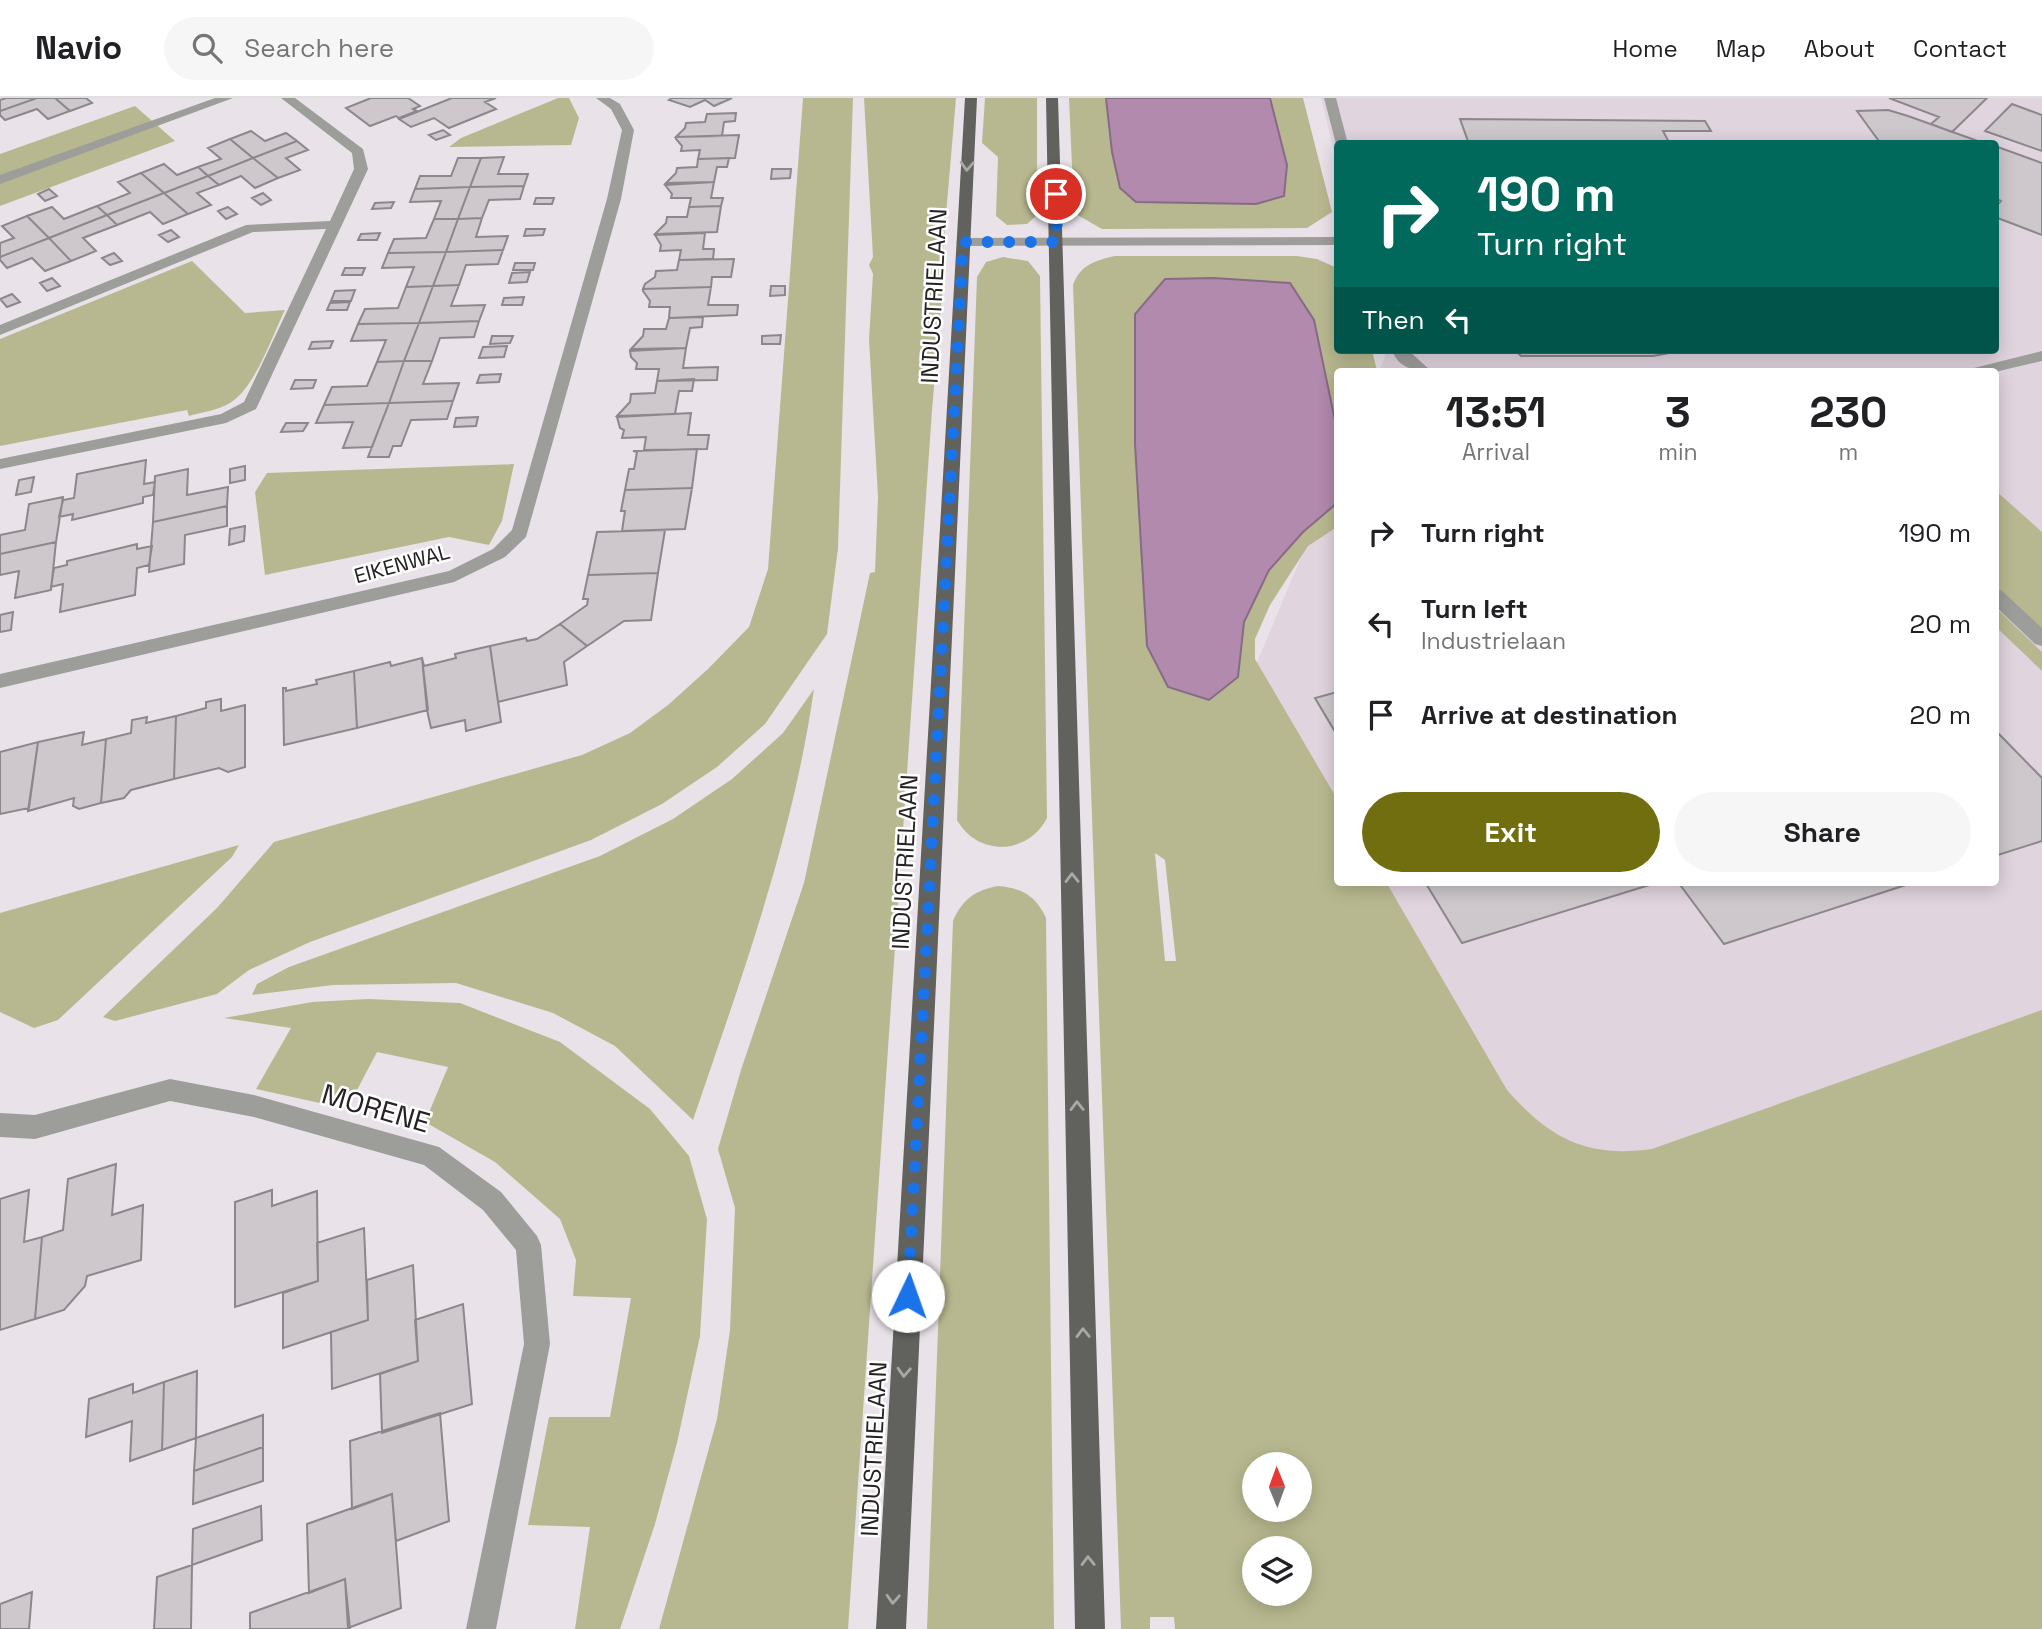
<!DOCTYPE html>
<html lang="en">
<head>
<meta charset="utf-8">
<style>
  body { margin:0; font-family:"Space Grotesk",sans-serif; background:#f6f6f6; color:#202124; height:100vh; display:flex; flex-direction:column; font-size:26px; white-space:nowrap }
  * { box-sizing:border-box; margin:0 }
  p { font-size:23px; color:#757577 }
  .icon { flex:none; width:38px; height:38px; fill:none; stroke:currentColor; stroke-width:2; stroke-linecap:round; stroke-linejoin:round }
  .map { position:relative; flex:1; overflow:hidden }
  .sheet { position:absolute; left:1334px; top:270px; width:665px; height:518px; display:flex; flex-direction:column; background:#fff; border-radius:7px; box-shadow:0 4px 18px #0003 }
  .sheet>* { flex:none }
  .hud { position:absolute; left:1334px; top:42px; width:665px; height:214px; border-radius:7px; box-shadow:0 4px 18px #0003; background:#00695c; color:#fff; overflow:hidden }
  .needle { width:46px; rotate:359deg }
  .tools { position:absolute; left:1242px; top:1354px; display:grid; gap:14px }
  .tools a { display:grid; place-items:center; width:70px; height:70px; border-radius:50%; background:#fff; box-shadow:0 4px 18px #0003; font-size:35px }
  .pin { position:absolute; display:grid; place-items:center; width:60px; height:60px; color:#fff; margin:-30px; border:4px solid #fff; border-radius:50%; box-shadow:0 2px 7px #0007 }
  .me { position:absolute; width:77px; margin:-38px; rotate:3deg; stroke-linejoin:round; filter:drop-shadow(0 0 5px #0008) }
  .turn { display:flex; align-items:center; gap:24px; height:147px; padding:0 28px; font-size:32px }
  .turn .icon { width:91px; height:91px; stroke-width:2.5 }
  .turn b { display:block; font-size:49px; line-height:60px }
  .then { display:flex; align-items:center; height:66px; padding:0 28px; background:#0003; gap:14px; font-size:26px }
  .eta { display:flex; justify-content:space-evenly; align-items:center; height:119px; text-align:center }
  .eta b { font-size:42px; font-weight:700; line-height:49px }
  .cta { display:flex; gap:14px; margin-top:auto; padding:14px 28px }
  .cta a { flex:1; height:80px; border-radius:42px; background:#706e0e; color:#fff; font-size:28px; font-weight:700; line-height:80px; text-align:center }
  .cta a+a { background:#f6f6f6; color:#202124 }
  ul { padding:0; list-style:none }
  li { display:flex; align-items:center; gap:21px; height:91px; padding:0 28px }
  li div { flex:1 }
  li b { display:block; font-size:26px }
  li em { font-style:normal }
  header { display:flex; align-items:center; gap:42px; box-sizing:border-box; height:98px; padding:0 35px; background:#fff; border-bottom:2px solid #e0e0e0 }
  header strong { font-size:33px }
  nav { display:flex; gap:38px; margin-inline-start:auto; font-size:24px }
  .search { width:490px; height:63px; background:#f6f6f6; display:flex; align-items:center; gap:18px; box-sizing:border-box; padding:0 24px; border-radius:38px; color:#757577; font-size:26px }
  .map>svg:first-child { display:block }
  .built { fill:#e0d4df }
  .green { fill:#b8b890; fill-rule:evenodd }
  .water { fill:#b18aad; stroke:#876b84; stroke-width:2 }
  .building { fill:#cec8cd; stroke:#8c878c; stroke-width:2 }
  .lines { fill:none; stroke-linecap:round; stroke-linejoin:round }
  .minor { fill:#9d9d9a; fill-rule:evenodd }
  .major { fill:#61625d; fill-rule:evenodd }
  .oneway { stroke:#a8a9a6 }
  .route { stroke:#1a73e8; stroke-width:12; stroke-dasharray:0 21.6 }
  .labels { text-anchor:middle; stroke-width:5; stroke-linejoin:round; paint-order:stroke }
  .far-street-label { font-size:21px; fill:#242223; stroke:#fff }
  .street-label { font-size:24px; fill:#242223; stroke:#fff }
  .near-street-label { font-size:28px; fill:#242223; stroke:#fff }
</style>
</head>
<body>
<header>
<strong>Navio</strong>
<div class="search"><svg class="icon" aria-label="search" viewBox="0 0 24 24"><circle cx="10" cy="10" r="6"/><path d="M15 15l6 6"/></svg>Search here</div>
<nav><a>Home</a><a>Map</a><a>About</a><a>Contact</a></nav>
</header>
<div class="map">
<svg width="2042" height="1531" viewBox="0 0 2042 1531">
  <rect width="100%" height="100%" fill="#e9e3e9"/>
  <path class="built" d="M1321,0H2042V1531H1747L1238,610L1337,373V784H1995V273H1379L1385,259L1383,252H1995V46H1337V66Z"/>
  <path class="green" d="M558,0H569L579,20L571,47L449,49L461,40Z
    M803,0H853L838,450L827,536L765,626L717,669L662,706L591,742L310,844L249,872L217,896L115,923L103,919L217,810L274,744L582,657L630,635L668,607L708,571L749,529L768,471Z
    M864,0H956L942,164L944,173L932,312L848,1531H659L717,1321L730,1232L735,1110L718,1051L741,972L804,785L870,475L875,474L878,399L869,241L873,176L869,167L873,159Z
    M985,0H1037V117L1027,126L1007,127L996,118L998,59L982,45Z
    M1069,0H1106L1112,54L1120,90L1136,104L1256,106L1284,98L1287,67L1270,0H1303L1332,114L1307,130L1102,131L1074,115Z
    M135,8L175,43L0,108V56Z
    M1115,158H1297L1317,161L1337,170V252H1372L1377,273H1337V332L1314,222L1168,589L1209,602L1238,579L1244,524L1269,472L1303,434L1337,405V429L1308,448L1270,507L1255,541V561L1337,701V784H1386L1507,992C1550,1041 1587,1060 1652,1051L2042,912V1531H1175L1174,1519H1150V1531H1121L1073,187C1080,167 1096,162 1115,158ZM1155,755L1165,762L1176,863H1165ZM1255,1367H1300V1412H1255ZM1255,1451H1300V1496H1255Z
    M1003,159L1028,163L1040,178L1047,720C1028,757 978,759 957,722L977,179L986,164Z
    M192,163L245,215L285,212C272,238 255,290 230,305C218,312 203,314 189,318L187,312L0,348V241Z
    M514,366L502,423L489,447L449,439L265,477L255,394L267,375Z
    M1995,392L2042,434V531L1995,487Z
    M1995,509L2042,554V573L1995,528Z
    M814,591C793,739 741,881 693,1022L615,948L553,915L456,885L333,887L252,897L257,886L289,869L600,758L673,721L732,681L783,635Z
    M239,747L232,759L58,922L34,930L0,914V815Z
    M998,788C1022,790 1036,798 1046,820L1054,1531H927L953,823C962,802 975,792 998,788Z
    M368,901L460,905L560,944L650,1011L689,1058L707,1121L700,1238L677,1345L655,1426L620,1531H575L590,1429L528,1427L549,1319H610L631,1200L573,1198L576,1162L560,1121L495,1064L425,1024L448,969L377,954L347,1011L256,991L291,930L224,920L312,904Z"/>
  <path class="water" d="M1106,0H1270L1287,67L1284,98L1256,106L1136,104L1120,90L1112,54Z
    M1213,180L1290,185L1314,222L1337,332V405L1303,434L1269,472L1244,524L1238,579L1209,602L1168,589L1147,548L1135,346V216L1165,181Z"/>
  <path class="building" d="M6,0H37L0,13V2Z
    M37,0H55L70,13L48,21L37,11L5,22L0,17V13Z
    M55,0H86L92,5L70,13Z
    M408,0L420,8L413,11L417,13L399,20L396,18L370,28L346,10L371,0Z
    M452,0H496L485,4L496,11L449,30L434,20L411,29L399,21Z
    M672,0H732L714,8L705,2L690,9L669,2Z
    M1889,0H1987L1952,34L1931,26L1939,19Z
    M2012,6L2042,17V53L1985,33Z
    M1888,12L1908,18L1986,46H1881L1857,13Z
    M736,15L735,23L724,24L722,38L676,39L685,30L686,25L705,24L707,16Z
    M1460,21L1705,23L1711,33H1663L1670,46H1469Z
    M443,32L450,37L436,42L429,37Z
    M251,33L265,43L286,35L297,43L253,60L230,41Z
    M739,37L735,60L698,61L700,52L681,53L682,48L676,41V39Z
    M230,41L253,60L208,78L198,69L221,61L208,50Z
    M297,43L308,52L286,60L300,72L278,80L253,60Z
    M1995,48L2042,65V137L1995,119V109L2001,103L1995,100Z
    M504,59L498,76H528L524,88L470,89L481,60Z
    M253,60L278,80L255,90L241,78L219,87L208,78Z
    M458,60H481L470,89L415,91L420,78H451Z
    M729,60L727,69H717L714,84L666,85L676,75L677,70L697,69L698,61Z
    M164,66L177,77L198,69L208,78L164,95L141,75Z
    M772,71H791L790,80L771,81Z
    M141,75L164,95L107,117L97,108L130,95L118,84Z
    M208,78L219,87L197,95L211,107L188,116L164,95Z
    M714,84L711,100H723L721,108L689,109L691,100H671L672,96L665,87Z
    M524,88L520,101L489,102L482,120L458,121L470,89Z
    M470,89L458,121H434L441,103L410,104L415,91Z
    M49,91L57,98L45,103L38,96Z
    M164,95L188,116L163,126L150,114L117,127L107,117Z
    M263,95L271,102L261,107L252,100Z
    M536,100H554L552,106H534Z
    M394,104L391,110L372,111L375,105Z
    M97,108L107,117L49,140L27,118L52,109L64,121Z
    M721,108L717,134L655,136L666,125L667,119H687L689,109Z
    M228,109L237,116L226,121L218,113Z
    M107,117L117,127L83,140L96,153L71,163L49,140Z
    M27,118L49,140L0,159V145L14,140L2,128Z
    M482,120L476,139L508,138L503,152L446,154L458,121Z
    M434,121H458L446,154L388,155L394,141L426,140Z
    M526,131H545L543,137L524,138Z
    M171,132L179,139L168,144L159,137Z
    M380,135L377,142H358L361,136Z
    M705,135L703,151H714L713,161L679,162L681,152L660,153L661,147L655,137Z
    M49,140L71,163L45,173L32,160L7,170L0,162V159Z
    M503,152L498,166L466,167L459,187L433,188L446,154Z
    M446,154L433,188L406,189L414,169L382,170L388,155Z
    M114,155L122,163L110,167L102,160Z
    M734,161L731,179H712L711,189L643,191L645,186L655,179L656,173L677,172L679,162Z
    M515,165H535L533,172H513Z
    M345,170H365L362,177H342Z
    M530,174L527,184L509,185L512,175Z
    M52,180L60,188L47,193L40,185Z
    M459,187L451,208L485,207L479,223L419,225L433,188Z
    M433,188L419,225L358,226L365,211L398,210L406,189Z
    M771,188H785V197L770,198Z
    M711,189L708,207H738L737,217L669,220L670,209H649L650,203L643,193V191Z
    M355,192L351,203H331L335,193Z
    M12,196L20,204L7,209L0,201Z
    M524,199L522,207H502L504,200Z
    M350,204L347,212H327L330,205Z
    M703,219L702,229L690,230L686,250L631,251L643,238L644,231H666L669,220Z
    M479,223L474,239L440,240L432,263H404L419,225Z
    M419,225L404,263L377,264L386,242L351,243L358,226Z
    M781,237L780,246H762V238Z
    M492,238H513L510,245L490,246Z
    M333,243L330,250L309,251L312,244Z
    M507,248L504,259L479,260L483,249Z
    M686,250L683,270L718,269L717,282L657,283L659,271H636L637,265L631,259L630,253Z
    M1515,252H1685L1653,258H1521Z
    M404,263L389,305L324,307L332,289L367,288L377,264Z
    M404,263H432L423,286L459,285L453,303L389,305Z
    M501,276L499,284L477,285L480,277Z
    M694,281L692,293H679L675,316L617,318L630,304L631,296L655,295L657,283Z
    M295,282H316L313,290L291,291Z
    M453,303L447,321L411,322L401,348H393L389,359H368L389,305Z
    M389,305L372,349L343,350L353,324L316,325L324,307Z
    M691,315L688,337H709L707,351L644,352L646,339L622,340L624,332L620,330L617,319Z
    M478,319L476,328L454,329L456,320Z
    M286,325H308L303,333L281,334Z
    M697,351L692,390L625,392L629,371H634L637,354L633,353Z
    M146,362L144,386L155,384L153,397L143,399V405L72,422L73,416L59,419L63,402L74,400L77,376Z
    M245,368V382L230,385V371Z
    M188,371L187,397L228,389L227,408L153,424L155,378Z
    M34,379L31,394L16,397L19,382Z
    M692,390L685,431L622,433L625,413H621L625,392Z
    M63,399L56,444L0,456V437L25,432L29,406Z
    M227,408V428L185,437L184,466L149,474L153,424Z
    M245,428L244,443L229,447L230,431Z
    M665,432L658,475L588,477L597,434Z
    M56,444L51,492L15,500L19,473L0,477V456Z
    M137,446V451L152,448L149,467L137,470L135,497L60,514L63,486L51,489L54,470L67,467V463Z
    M658,475L651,522L624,523L587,548L560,526L587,507L588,501H583L588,477Z
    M13,514L11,532L0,534V517Z
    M560,526L587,548L564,564L567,587L498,604L490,548L526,540L527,543L537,541Z
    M490,548L501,624L466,633L465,622L431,630L427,612L422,560L424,568L456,560L455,556Z
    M422,560L428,612L357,630L354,573L390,564L391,568Z
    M354,573L357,630L284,647L283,590H286V593L317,586L316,582Z
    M1337,594V637L1315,600Z
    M221,601V613L245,607V669L228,674L219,670L174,681L176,618L206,610V604Z
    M176,618L174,681L131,692L124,700L101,705L106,641L131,635L132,622L147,619L146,625Z
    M1995,632L2042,680V743L1995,758Z
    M84,634L82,647L106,641L101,705L79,711L73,708L74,700L28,713L38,644Z
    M38,644L29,710L0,716V654Z
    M1425,784H1659L1462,845Z
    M1678,784H1915L1724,846Z
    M116,1066L112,1117L143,1107L141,1162L87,1178L85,1188L64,1212L35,1221L42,1139L63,1132L68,1081Z
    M29,1092L24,1144L42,1139L35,1221L0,1232V1101Z
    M272,1092V1108L317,1093L318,1183L235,1209V1104Z
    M364,1130L368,1222L283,1250V1195L318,1183L317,1145Z
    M413,1167L418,1263L332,1291L331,1234L368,1222L367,1182Z
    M463,1206L472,1306L382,1335L380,1276L418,1263L415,1222Z
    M197,1273L196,1340L162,1352L164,1284Z
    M164,1284L162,1352L130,1363L132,1323L86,1339L89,1301L133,1286V1295Z
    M440,1315L449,1423L396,1443L392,1396L352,1411L350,1343Z
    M263,1317V1349L194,1373L196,1340Z
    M263,1349V1383L193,1406L194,1373Z
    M392,1396L401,1510L348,1530L345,1481L309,1495L307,1426Z
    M261,1408L262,1442L192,1467L193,1431Z
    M192,1467L191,1531H154L157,1479Z
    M345,1481L350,1531H250V1515Z
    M32,1494L29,1531H0V1506Z"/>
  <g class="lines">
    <path class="minor" d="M215,0H233L0,86V77Z
      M281,0H295L363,51L368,71L256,311L226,325L0,371V361L221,316L244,304L326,131L253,134L0,237V227L246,127L330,123L354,71L352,55Z
      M596,0H610L620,6L634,32L621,101L526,439L505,459L454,484L0,590V576L449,473L493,451L512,432L607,101L622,32L611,11Z
      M1324,0H1336L1348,46H1337V48L1336,46Z
      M1337,139V147L963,148L956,144L963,140Z
      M1392,252H1408L1431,273C1414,273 1398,270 1392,252Z
      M2042,253V263L1995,274L1971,273L1974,270Z
      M1995,490L2001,492L2042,530V548L2035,546L1995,508Z
      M170,981L254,997L439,1049L501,1094L537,1138L541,1147L550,1246L496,1531H466L524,1246L516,1152L483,1112L424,1067L254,1019L170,1003L35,1041L0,1039V1015L35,1017Z"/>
    <path class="major" d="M965,0H977L906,1531H876Z
      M1046,0H1058L1105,1531H1075Z"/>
  </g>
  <defs><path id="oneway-chevron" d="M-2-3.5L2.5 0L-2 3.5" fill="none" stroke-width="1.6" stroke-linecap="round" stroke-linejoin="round" transform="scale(1.75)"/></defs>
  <g class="oneway">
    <use href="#oneway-chevron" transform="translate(967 68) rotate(93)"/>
    <use href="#oneway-chevron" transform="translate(1072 780) rotate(-91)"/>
    <use href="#oneway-chevron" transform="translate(1077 1008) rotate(-91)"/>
    <use href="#oneway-chevron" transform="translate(1083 1235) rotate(-91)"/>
    <use href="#oneway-chevron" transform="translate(904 1274) rotate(93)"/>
    <use href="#oneway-chevron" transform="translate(1088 1463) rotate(-91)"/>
    <use href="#oneway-chevron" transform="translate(893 1501) rotate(93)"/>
  </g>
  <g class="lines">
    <path class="route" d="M908,1198L963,144H1057L1056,96"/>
  </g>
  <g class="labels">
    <g class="far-street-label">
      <text transform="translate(402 466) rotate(-15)" y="7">EIKENWAL</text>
    </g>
    <g class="street-label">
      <text transform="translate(934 198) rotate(-87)" y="8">INDUSTRIELAAN</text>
      <text transform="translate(905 764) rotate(-87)" y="8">INDUSTRIELAAN</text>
      <text transform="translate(874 1351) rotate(-87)" y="8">INDUSTRIELAAN</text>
    </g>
    <g class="near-street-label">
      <text transform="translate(376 1010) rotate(16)" y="10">MORENE</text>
    </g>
  </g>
</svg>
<div class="tools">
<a><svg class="needle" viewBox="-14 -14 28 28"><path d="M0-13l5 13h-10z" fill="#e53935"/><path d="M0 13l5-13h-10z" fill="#757577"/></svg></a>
<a><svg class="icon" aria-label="layers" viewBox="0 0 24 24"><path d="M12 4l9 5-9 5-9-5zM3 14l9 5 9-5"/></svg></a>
</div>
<div class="pin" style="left:1056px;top:96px;background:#d93025"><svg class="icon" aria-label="arrive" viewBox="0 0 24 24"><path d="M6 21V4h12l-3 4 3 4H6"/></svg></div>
<svg class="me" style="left:908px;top:1198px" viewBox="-20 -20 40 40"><circle r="19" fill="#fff"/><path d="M0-13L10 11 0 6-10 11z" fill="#1a73e8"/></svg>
<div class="hud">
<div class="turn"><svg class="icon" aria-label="right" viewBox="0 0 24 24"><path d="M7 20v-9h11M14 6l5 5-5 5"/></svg><div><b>190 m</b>Turn right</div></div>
<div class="then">Then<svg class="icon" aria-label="left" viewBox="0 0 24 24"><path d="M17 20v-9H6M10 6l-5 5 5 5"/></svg></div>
</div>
<section class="sheet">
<div class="eta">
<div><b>13:51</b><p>Arrival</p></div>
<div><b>3</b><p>min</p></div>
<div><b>230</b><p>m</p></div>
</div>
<ul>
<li><svg class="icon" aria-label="right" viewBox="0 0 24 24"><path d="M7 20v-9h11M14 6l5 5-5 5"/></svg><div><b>Turn right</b></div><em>190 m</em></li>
<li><svg class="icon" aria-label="left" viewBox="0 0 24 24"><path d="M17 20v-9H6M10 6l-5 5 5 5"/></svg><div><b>Turn left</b><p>Industrielaan</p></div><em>20 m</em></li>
<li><svg class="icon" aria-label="arrive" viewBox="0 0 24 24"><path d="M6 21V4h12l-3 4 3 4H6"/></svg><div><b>Arrive at destination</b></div><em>20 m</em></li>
</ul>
<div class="cta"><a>Exit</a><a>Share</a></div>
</section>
</div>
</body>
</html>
